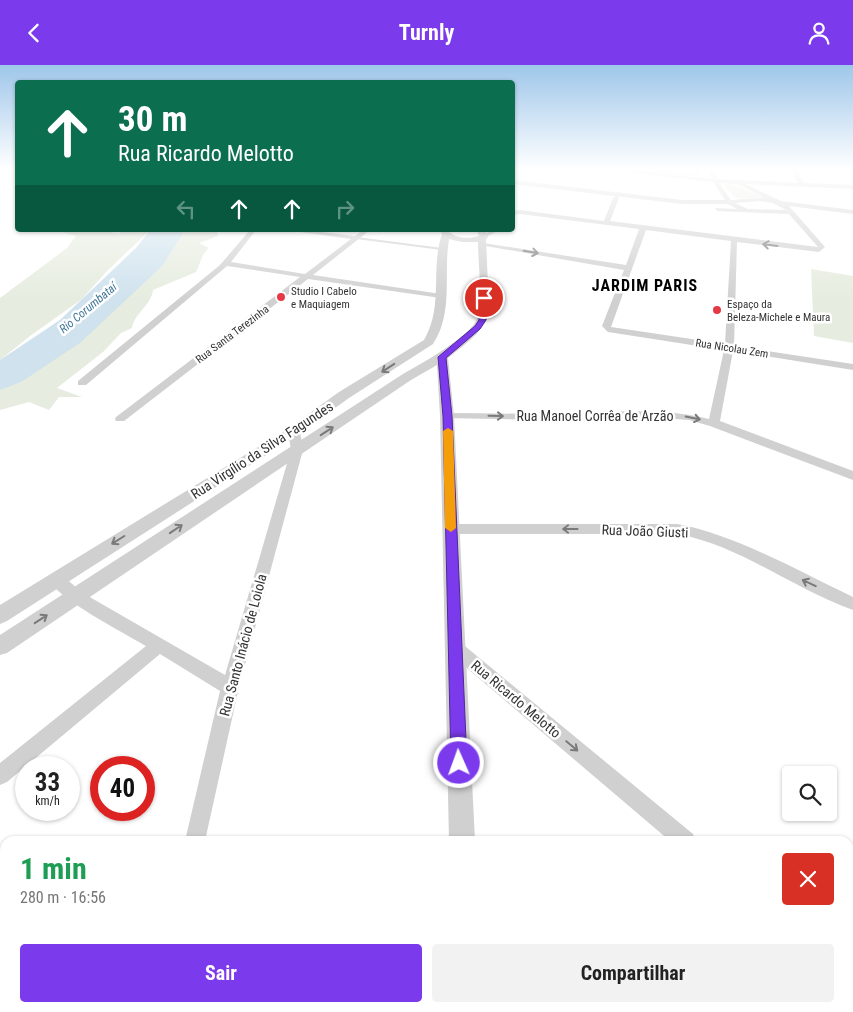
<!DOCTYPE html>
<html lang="pt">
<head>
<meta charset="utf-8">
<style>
  body { margin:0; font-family:"Roboto Condensed",sans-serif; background:#f2f2f2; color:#222; height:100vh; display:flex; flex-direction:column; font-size:19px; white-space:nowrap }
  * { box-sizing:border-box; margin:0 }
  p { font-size:16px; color:#767676 }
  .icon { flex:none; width:28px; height:28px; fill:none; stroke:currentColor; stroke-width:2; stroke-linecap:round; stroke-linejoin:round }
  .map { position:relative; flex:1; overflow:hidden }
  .sheet { position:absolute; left:0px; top:771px; width:854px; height:176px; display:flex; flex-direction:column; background:#fff; border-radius:15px 15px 0 0; box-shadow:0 1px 4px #0004 }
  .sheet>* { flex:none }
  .guide { position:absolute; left:15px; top:15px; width:500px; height:152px; border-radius:5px; box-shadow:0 1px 4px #0004; background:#0b6e4f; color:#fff; overflow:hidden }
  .buttons { position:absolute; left:782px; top:701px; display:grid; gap:10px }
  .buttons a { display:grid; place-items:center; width:55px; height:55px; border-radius:5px; background:#fff; box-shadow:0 1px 4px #0004; font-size:25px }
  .speed { position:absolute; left:15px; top:691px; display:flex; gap:10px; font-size:25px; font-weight:700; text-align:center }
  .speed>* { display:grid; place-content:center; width:65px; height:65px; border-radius:50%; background:#fff; box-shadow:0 1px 4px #0004; line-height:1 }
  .speed small { font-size:12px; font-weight:400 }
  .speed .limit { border:8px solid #d22; background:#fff; color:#111 }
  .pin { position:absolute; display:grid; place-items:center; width:42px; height:42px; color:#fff; margin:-21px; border:2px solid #fff; border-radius:50%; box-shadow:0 1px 5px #0007 }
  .me { position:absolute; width:55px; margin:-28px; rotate:358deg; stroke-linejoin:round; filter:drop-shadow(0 0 4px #0008) }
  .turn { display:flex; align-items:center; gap:18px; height:105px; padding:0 20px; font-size:22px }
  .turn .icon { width:65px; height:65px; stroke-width:2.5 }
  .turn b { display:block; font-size:35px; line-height:42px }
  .lanes { display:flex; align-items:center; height:48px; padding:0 20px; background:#0003; justify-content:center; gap:25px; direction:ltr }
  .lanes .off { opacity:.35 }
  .round { display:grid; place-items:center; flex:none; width:52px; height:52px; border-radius:5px; background:#f2f2f2 }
  .summary { display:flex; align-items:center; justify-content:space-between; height:85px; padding:0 20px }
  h1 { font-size:30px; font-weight:700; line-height:38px; color:#1e9e55 }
  .primary-button { display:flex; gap:10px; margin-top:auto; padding:10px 20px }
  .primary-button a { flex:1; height:58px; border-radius:5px; background:#7c3aed; color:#fff; font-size:20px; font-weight:700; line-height:58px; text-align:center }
  .primary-button a+a { background:#f2f2f2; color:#222 }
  header { display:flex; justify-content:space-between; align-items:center; height:65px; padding:0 20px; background:#7c3aed; color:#fff; font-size:22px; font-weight:700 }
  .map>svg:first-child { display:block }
  .green { fill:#e6ecdf }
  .water { fill:#cfe2ee }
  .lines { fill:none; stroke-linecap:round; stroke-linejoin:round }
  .service { fill:#d0d0d0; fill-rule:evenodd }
  .minor { fill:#d0d0d0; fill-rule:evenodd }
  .tertiary { fill:#d0d0d0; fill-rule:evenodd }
  .oneway { stroke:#7a7a7a }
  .route { fill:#7c3aed; stroke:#51269a }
  .slow { fill:#f59e0b }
  .poi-dot { fill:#e63946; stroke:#fff; stroke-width:2 }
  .labels { text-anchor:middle; stroke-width:5; stroke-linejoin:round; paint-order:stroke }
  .far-poi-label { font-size:11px; fill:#333; stroke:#fff; text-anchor:start }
  .far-street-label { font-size:11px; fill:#333; stroke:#fff }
  .far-water-label { font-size:12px; font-style:italic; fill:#3f7597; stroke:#fff }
  .street-label { font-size:14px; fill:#333; stroke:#fff }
  .far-district-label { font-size:16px; font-weight:bold; letter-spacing:1px; fill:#000; stroke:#fff }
</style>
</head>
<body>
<header><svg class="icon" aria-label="back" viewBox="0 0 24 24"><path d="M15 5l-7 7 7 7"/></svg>Turnly<svg class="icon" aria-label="person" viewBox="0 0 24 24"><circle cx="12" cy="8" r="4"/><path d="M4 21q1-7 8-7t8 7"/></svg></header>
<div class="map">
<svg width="853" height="947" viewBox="0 0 853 947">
  <rect width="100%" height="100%" fill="#fff"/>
  <path class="green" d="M612,103H697L703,112Z
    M723,119H733L769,135L735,133Z
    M55,165H98L119,169L124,165H150L107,206L82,234L30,271L0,295V233L67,183L76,171Z
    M178,165H217L218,171L199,178L209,183C200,191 201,198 196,207L153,225C151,241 135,247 132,263L121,268L103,287L57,323L82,332H59L49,345L29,337L0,345V313Z
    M811,204L853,211V278L814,271Z"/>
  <path class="water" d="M150,165H185L162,201L80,278L21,317L0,325V295L60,255L136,183Z"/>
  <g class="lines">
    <path class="service" d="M0,105H18V107H0Z
      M357,172L442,183L444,184L442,185L356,174Z"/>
    <path class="minor" d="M591,103H610L712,114L709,106L712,104L715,106L717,114L798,118L791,103H796L804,118L853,120V124L745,119L781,136L853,145V149L789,141L825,182L819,187L737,177L734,281L853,299V305L733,286L720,356L853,406V415L710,361L689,355L649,352L553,355L443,353L442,351L447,348C483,348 518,349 554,349C606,348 658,341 709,354L724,285L608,267L602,261L624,205L480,180L483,178L626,200L639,164L520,149L512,150V146L520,145L604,156L613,133L616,131L619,133L610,156L818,182L789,149L717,146L715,143L737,144L728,139H682L512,119V115L682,135H725L713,117ZM719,118L738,119L765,133L731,135ZM760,136L773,138L786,145L748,144L735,138ZM646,165L731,176L725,279L611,262Z
      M250,165H256L231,197L305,209L351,174L286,165H306L355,171L363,165H370L313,210L441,229L445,231L441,233L308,214L124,356H116L115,354L116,352L300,212L227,201L86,320H78V316L220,200Z
      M492,165H500L486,172L481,171Z
      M294,362L300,366L303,385L239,622L205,776H185L220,626L160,589L7,717L0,720V698L146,581C124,568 58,534 48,514L50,510C61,506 73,520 81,527L225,610L291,385L288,366Z
      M451,459H677C734,469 800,507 853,532V545C793,524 740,480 677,469H451L446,468L444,464L446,460Z
      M454,575L460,577L693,769L696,776H670L448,587L446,582L448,577Z
      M849,900L853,902V928L849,926Z
      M145,942H169L168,947H144Z
      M295,942H419L417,947H294Z"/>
    <path class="tertiary" d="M439,165H447C456,174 468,174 479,171L477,165H485L488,172L486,174L489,245C485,267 465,279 448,293L454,351L475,776H449L440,351L437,300L411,315L7,588L0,590V570L403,309C419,300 471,271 477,254C483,237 478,196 478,177H462L449,174C443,210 454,247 433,279L349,333L299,369L7,556L0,559V540L289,363L339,327L424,275C444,241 430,204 442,169Z
      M453,942H485V947H453Z"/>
  </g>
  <defs><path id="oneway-shaft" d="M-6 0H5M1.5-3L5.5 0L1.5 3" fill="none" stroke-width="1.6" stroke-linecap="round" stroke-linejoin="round" transform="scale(1.25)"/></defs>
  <g class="oneway">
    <use href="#oneway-shaft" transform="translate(770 180) rotate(-173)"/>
    <use href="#oneway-shaft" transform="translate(531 187) rotate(9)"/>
    <use href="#oneway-shaft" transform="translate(388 303) rotate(147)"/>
    <use href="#oneway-shaft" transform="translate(496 351) rotate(1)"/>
    <use href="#oneway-shaft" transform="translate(693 353) rotate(12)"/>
    <use href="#oneway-shaft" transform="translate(327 366) rotate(-33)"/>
    <use href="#oneway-shaft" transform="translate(176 464) rotate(-34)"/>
    <use href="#oneway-shaft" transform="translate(570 464) rotate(-180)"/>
    <use href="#oneway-shaft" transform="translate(118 475) rotate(148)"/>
    <use href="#oneway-shaft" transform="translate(809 518) rotate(-155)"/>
    <use href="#oneway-shaft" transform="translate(41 554) rotate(-33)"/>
    <use href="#oneway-shaft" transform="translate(572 681) rotate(40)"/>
  </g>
  <linearGradient id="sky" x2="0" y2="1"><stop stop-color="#9ec6ea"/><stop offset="0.44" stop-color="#fff"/><stop offset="1" stop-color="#fff" stop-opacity="0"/></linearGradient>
  <rect width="853" height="236" fill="url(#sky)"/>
  <path class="route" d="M484,231L488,233L486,255L480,264L446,293L452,351L467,698L464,704L459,706L453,704L451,698L443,351L438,292L475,261L479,255L481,233Z"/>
  <path class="slow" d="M448,363L453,366L456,463L451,467L445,463L443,366Z"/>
  <g class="poi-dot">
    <circle cx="281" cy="232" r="5"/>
    <circle cx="717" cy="245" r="5"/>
  </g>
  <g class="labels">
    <g class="far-poi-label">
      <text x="291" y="230">Studio I Cabelo<tspan x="291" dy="13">e Maquiagem</tspan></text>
      <text x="727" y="243">Espaço da<tspan x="727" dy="13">Beleza-Michele e Maura</tspan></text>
    </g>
    <g class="far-street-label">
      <text transform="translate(232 269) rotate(-37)" y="4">Rua Santa Terezinha</text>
      <text transform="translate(732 283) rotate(9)" y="4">Rua Nicolau Zem</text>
    </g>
    <g class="far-water-label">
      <text transform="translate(88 243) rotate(-40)" y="4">Rio Corumbataí</text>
    </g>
    <g class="street-label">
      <text x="595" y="356">Rua Manoel Corrêa de Arzão</text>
      <text transform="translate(262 385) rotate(-33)" y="5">Rua Virgílio da Silva Fagundes</text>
      <text transform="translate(645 466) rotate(2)" y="5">Rua João Giusti</text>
      <text transform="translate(243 580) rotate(-75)" y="5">Rua Santo Inácio de Loiola</text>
      <text transform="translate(516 634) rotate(40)" y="5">Rua Ricardo Melotto</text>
    </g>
    <g class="far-district-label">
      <text x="645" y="226">JARDIM PARIS</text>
    </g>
  </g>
</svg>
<div class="buttons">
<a><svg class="icon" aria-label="search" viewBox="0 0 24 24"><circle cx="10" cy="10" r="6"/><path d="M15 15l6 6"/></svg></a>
</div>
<div class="speed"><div>33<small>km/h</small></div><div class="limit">40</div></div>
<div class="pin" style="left:484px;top:233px;background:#d93025"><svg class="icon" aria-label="arrive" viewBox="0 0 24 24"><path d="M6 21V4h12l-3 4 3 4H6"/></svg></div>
<svg class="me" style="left:459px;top:698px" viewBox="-20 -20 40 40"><circle r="17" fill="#7c3aed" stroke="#fff" stroke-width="3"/><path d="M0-11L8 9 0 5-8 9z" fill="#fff"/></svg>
<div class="guide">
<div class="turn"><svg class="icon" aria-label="ahead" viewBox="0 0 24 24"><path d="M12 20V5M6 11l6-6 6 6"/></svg><div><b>30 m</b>Rua Ricardo Melotto</div></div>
<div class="lanes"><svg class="icon off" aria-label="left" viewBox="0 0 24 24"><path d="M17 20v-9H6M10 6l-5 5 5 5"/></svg><svg class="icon" aria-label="ahead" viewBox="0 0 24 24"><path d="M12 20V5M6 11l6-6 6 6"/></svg><svg class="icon" aria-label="ahead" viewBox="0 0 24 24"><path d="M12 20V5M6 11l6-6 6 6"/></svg><svg class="icon off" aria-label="right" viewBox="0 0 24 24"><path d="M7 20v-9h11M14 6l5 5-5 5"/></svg></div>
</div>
<section class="sheet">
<div class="summary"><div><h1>1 min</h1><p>280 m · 16:56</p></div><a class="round" style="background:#d93025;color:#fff"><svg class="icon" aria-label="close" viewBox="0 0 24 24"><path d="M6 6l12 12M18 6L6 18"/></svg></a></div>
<div class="primary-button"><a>Sair</a><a>Compartilhar</a></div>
</section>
</div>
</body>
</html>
